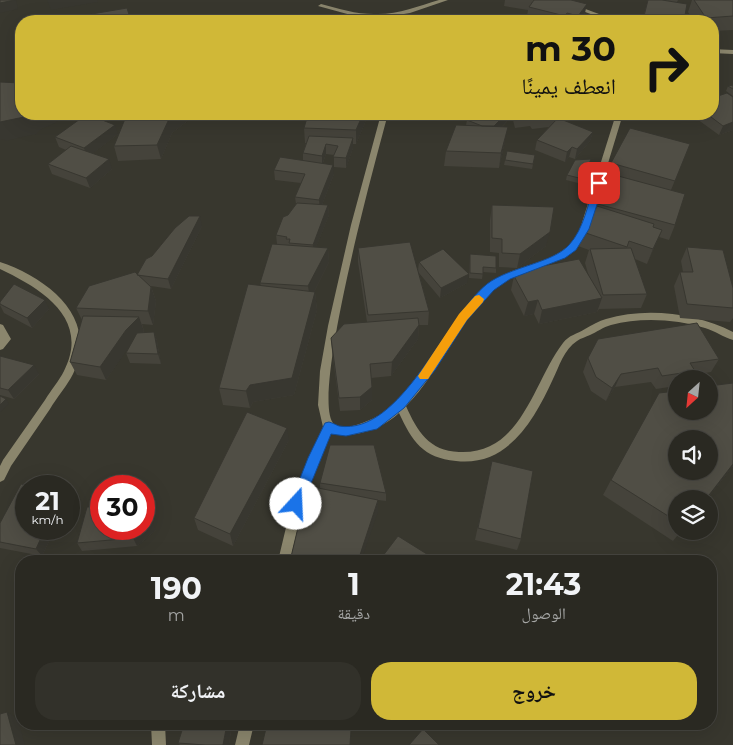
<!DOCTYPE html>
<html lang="ar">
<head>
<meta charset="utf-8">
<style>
  body { margin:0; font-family:Montserrat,"Noto Naskh Arabic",sans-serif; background:#32312a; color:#f1f3f6; direction:rtl; height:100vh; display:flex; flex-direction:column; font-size:19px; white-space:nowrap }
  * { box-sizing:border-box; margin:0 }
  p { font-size:16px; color:#a5a6a5 }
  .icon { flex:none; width:28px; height:28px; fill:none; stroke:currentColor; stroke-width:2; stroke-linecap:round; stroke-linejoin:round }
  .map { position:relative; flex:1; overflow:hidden; direction:ltr }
  .details { position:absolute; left:15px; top:555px; width:702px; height:175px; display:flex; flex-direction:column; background:#2a2922; border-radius:20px; box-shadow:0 5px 20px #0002,0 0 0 1px #464540; direction:rtl }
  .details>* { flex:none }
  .banner { position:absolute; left:15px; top:15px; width:704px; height:105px; border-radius:20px; box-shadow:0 5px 20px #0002,0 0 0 1px #464540; direction:rtl; background:#d0b837; color:#111; overflow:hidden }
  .needle { width:32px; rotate:207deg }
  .controls { position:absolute; left:668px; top:370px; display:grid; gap:10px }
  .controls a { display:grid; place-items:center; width:50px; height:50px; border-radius:50%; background:#2a2922; box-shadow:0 5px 20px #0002,0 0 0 1px #464540; font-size:25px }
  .speed { position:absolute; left:15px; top:475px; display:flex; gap:10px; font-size:25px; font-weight:700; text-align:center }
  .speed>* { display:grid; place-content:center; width:65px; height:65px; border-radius:50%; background:#2a2922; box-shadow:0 5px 20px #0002,0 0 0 1px #464540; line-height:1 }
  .speed small { font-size:12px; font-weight:400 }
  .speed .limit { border:8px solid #d22; background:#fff; color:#111 }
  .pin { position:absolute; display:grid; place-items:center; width:42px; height:42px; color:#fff; margin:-21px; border-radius:10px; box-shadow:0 2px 8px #0006 }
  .me { position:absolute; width:55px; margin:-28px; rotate:20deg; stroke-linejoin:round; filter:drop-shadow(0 0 4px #0008) }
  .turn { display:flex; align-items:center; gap:18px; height:105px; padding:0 20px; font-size:22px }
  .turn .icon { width:65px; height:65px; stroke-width:2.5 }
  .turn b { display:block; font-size:35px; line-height:42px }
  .eta { display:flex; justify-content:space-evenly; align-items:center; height:85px; text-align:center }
  .eta b { font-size:30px; font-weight:700; line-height:35px }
  .action { display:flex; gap:10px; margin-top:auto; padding:10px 20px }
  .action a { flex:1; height:58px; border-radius:20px; background:#d0b837; color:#111; font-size:20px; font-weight:700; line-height:58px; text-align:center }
  .action a+a { background:#32312a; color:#f1f3f6 }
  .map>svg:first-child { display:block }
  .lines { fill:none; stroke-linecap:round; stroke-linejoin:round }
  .service { fill:#8b866d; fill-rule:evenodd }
  .minor { fill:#8b866d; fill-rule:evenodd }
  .wall { fill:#45433b }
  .shaded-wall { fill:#383730 }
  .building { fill:#504e45; stroke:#383730; fill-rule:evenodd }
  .route { fill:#1a73e8; stroke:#114b97 }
  .slow { fill:#f59e0b }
</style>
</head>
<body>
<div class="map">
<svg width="733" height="745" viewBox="0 0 733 745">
  <rect width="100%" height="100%" fill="#38372e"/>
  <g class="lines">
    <path class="service" d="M439,0H448L410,13L379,18L351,15L318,6L321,4C340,9 359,15 378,14C399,14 419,6 439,0Z"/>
    <path class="minor" d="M552,0H561L618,21H610Z
      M712,49L733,50V54L712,53Z
      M381,114H388C377,155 309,401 334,424C345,434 377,417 387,411C424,385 441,333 472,300C481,291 490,282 501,276C528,262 567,261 580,229L616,114H623L588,229C574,268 530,264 500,285C457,316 443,370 406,406C417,431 429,451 459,452C522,455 533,382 563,343C569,335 577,334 585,329C592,325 599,321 606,319C646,307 696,313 733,332V340C723,337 715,331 705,328C676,319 640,317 611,325C603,327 597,332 590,335C586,337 581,338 577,341C564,349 559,367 553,379C534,420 508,467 456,461C423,458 412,441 399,413C383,428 353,440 331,433L306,494L290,561H278L294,494L323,427L318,405L320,371L328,326L351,225Z
      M0,262C19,268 41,280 56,294C79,315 88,345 73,374C67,386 57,397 50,409C37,428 24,447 11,466L4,480L0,482V466L3,460C17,440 31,420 45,400C51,390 59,381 64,371C91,318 40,288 0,269Z
      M0,324L3,325L11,339L3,349L0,350Z
      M151,724H165L166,745H152Z
      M240,724H254L249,745H235Z"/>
  </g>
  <path class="wall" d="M505,0H571L585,13L579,21H548L527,16L528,10L504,6Z
    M647,0H678L677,2L684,21H642L648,0Z
    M692,0H733V30L712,31V21H694L688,12Z
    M733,85V96L726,91L728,86Z
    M127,114H192L190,119L172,133L161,159L118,161L114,146Z
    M269,114H312L310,117L289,121L270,119Z
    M315,114H367V118L356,144H353V148L346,168L334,167V155L326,154L323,163L334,174L322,205H328L329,215L316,247L328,248L329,262L314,292H315L317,310L294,395L253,402L250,408L223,405L219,388L261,286L260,283L277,244L276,235L296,204L295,197L301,183L275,180L274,170L303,160V153L306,143H305L304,128Z
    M474,114H563L561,119H560L593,132L590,141L575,159L569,157L565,162L535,150L537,140L549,127L532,129L530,126L515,128L512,116L502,127L505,141L499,168L444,166L446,151L466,125L467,120Z
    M576,114H587L586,116Z
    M690,114H712L733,130L719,135Z
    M118,134L93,153L112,169L90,188L52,174L48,164L66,150L59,147L55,137Z
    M690,144L671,190L675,225L669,240L659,237L647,264L635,259L647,294L641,308L599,309L597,312L539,324L534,314L524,316L511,290L514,276L520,275L521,270L589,277L585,263L589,250L578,246L583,232L591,218L594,203L608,174L611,163Z
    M507,151L535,155L532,169L504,165Z
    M591,159L582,184L566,180L567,175Z
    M492,205L546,246L517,268L499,267V253L490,252V220Z
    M202,226L171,289L151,286L156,301L153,325L142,324L144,331L143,332H154L157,341L161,364L130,363L126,353L131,343L106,380L77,375L70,362L82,320L76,308L138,274L152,256Z
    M687,247L733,288V318L730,322L680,318L674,286L680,272H683L681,261Z
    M358,248L418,270L419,262L467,283L440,298L419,273L429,311L428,325H419L418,339L391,376L371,378L372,400L360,410L340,411L332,351L331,338L367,322L358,262Z
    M470,254L496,268V273L483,272L482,279L469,278Z
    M0,302L49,309L32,328L4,313L0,305Z
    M0,356L39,374L14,399L0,395Z
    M588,358L719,359L711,372L692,375L690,379H676V386L656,389L651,382L615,387L606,401L591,391L583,372Z
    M733,383V466L707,499H676V531H681L673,541L603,495L611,480Z
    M289,440L233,546L198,530L194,518Z
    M492,461L521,539L517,550L475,540Z
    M320,483L386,493V501L378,500V512L320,488Z
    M0,523L26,529H55L42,556L0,548Z
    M156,530L137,546L82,551L77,543Z
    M184,724H232L229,745H180L178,743Z"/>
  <path class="shaded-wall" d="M16,0L18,9L0,13V3Z
    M47,0H97L98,2L51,10Z
    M587,4L585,13L579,21H577L578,16Z
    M21,42V52L19,53L16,43Z
    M31,114H65L55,123L40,130L36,134L5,141L4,139L0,140V122Z
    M176,114H192L190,119L172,133L161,159L157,145L169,119Z
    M288,114H312L310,117L289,121Z
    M363,114H367V118L356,144V130Z
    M506,114H513L512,116L490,139L491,129Z
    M553,114H563L561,119L557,120V117Z
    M733,122V130L719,135L723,126Z
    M115,125L118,134L87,158L84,148Z
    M508,127L505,141L499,168L501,153Z
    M593,132L590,141L575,159L577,149Z
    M353,138V148L346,168V158Z
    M326,144V154L322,165V156Z
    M572,147L569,157L565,162L567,152Z
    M109,159L112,169L90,188L86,178Z
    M333,165L334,174L320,210L319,200Z
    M328,205L329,215L313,255V245Z
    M200,216L202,226L171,289L168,279Z
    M662,230L656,244L647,264L653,249Z
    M550,232L546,246L517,268L520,254Z
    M328,248L329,262L310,300L308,286Z
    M469,274L467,283L440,298L441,288Z
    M151,287L156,301L153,325L148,311Z
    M315,292L317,310L294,395L253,402L250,408L246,391Z
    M602,298L597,312L539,324L542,310Z
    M45,300L49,309L32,328L27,318Z
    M538,300L534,314L524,316L528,302Z
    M139,317L144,331L131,344L106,380L100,367L126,330Z
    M419,325L418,339L391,376L392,362Z
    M154,332L157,341L161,364L158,354Z
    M34,365L39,374L14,399L8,390Z
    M621,374L615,387L606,401L612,388Z
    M372,387V400L360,410V397Z
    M6,399L9,404L0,412V405Z
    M287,428L289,440L233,546L230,534Z
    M733,464V466L707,499H706Z
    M378,500V512L361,561H358Z
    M152,522L156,530L137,546L133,538Z
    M45,529H55L42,556L36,549Z
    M7,712L18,719L25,745H16Z
    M227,724H232L229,745H223Z"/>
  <path class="building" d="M0,0H15L0,3Z
    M534,0H571L587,4L578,16L567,13L565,16L529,7Z
    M648,0H662L687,4L684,21L644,16Z
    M694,0H733V16L706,18Z
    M127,8L131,21H69L68,18Z
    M600,16L611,21H591Z
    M551,17L567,21H549Z
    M21,31V42L16,43Z
    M0,82L21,83V114H31L29,116L0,122Z
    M733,85V89L728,86Z
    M727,93L733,97V122L723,126L707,114H712V98Z
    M87,114L115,125L84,148L55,137Z
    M127,114H176L169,119L157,145L114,146Z
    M315,114H363L356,130L304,128L306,121Z
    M474,114H506L494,126H482L467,120Z
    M516,114H555L557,117L534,120L532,116L517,118Z
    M558,118L593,132L577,149L572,147L567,152L537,140Z
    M456,125L508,127L501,153L446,151Z
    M630,128L690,144L675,181L611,163Z
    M309,136L353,138L346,158L333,157L338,146L326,144L322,156L303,153Z
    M71,146L109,159L86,178L48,164Z
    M507,151L535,155L533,164L505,160Z
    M280,157L333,165L319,200L295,197L305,174L274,170Z
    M591,159L583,179L567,175L575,160Z
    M607,173L685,194L675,225L594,203Z
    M297,203L328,205L313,245L289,243L290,239H286L287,237L276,235L283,217L288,215Z
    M492,205L554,207L550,232L520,254L502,253V239L492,238Z
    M597,206L654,224L653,227L662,230L653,249L629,241L627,247L583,232Z
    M189,216H200L168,279L137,275L146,259L152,256L175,228Z
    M410,242L429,311L368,315L358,248Z
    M272,244L328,248L308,286L260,283Z
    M687,247L723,250L733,288V308L687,304L680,272H693Z
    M631,248L647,294L603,295L590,249Z
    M443,249L469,274L441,288L419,262Z
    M470,254L496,256V268L483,267V274L470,273Z
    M579,259L602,298L542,310L538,300L528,302L514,276L523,274L521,270Z
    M135,272L151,287L148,311L76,308L89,286Z
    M14,284L45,300L27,318L0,304V302Z
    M248,284L315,292L292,378L250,385L246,391L219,388Z
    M83,316L139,317L126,330L100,367L70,362Z
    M418,318L419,325L392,362L370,364L372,387L360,397L339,398L331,338L344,324Z
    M697,323L719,359L690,363L695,371L662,376L658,368L621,374L612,388L596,377L588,358L598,339Z
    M154,332L158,354L126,353L137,333Z
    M0,357V356L34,365L8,390L0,388Z
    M733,383V464L706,499H676V521L611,480L659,393L676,391V411H709V386ZM676,439H709V471H676Z
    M0,396L6,399L0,405Z
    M247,412L287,428L230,534L194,518Z
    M330,445H374L386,493L320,483Z
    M492,461L533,471L521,539L478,528Z
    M21,484L32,486H26V529H45L36,549L0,542V523Z
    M308,486L378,500L358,561H290Z
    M101,506V529H144V507L152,522L133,538L77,543L87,507Z
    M398,536L438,561H379Z
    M7,712L16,745H0V714Z
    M184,724H227L223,745H205L178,743Z
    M267,724H303L351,730L350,745H262Z
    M423,729L439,745H409Z"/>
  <path class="route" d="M599,180L604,183L589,229L576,250L565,258L510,279L494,290L467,320L435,370L404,408L377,429L346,436L331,434L301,508L296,510L292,508L290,504L308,458L325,423L329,422C333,423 336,425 339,426C401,436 446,317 487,284C509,267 553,263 569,245C584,229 588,203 595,183Z"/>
  <path class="slow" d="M479,295L484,299L483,302L467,320L428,379H420L418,376L420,373L459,314L475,296Z"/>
</svg>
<div class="controls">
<a><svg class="needle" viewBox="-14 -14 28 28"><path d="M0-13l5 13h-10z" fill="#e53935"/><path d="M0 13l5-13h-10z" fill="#a5a6a5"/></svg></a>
<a><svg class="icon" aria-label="sound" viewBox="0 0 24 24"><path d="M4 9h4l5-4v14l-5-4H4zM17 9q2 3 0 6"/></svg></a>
<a><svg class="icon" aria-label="layers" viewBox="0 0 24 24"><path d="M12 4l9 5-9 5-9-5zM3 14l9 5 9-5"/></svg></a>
</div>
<div class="speed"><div>21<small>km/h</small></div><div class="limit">30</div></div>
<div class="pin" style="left:599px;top:183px;background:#d93025"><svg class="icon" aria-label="arrive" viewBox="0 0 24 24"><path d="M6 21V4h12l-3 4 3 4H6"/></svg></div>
<svg class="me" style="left:296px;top:504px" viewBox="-20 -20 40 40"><circle r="19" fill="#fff"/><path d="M0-13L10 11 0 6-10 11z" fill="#1a73e8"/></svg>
<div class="banner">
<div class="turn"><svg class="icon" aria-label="right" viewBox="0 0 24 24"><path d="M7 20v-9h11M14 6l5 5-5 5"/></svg><div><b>30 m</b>انعطف يمينًا</div></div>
</div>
<section class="details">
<div class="eta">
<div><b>21:43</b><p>الوصول</p></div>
<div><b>1</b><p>دقيقة</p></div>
<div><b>190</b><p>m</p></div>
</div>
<div class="action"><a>خروج</a><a>مشاركة</a></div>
</section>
</div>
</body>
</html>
